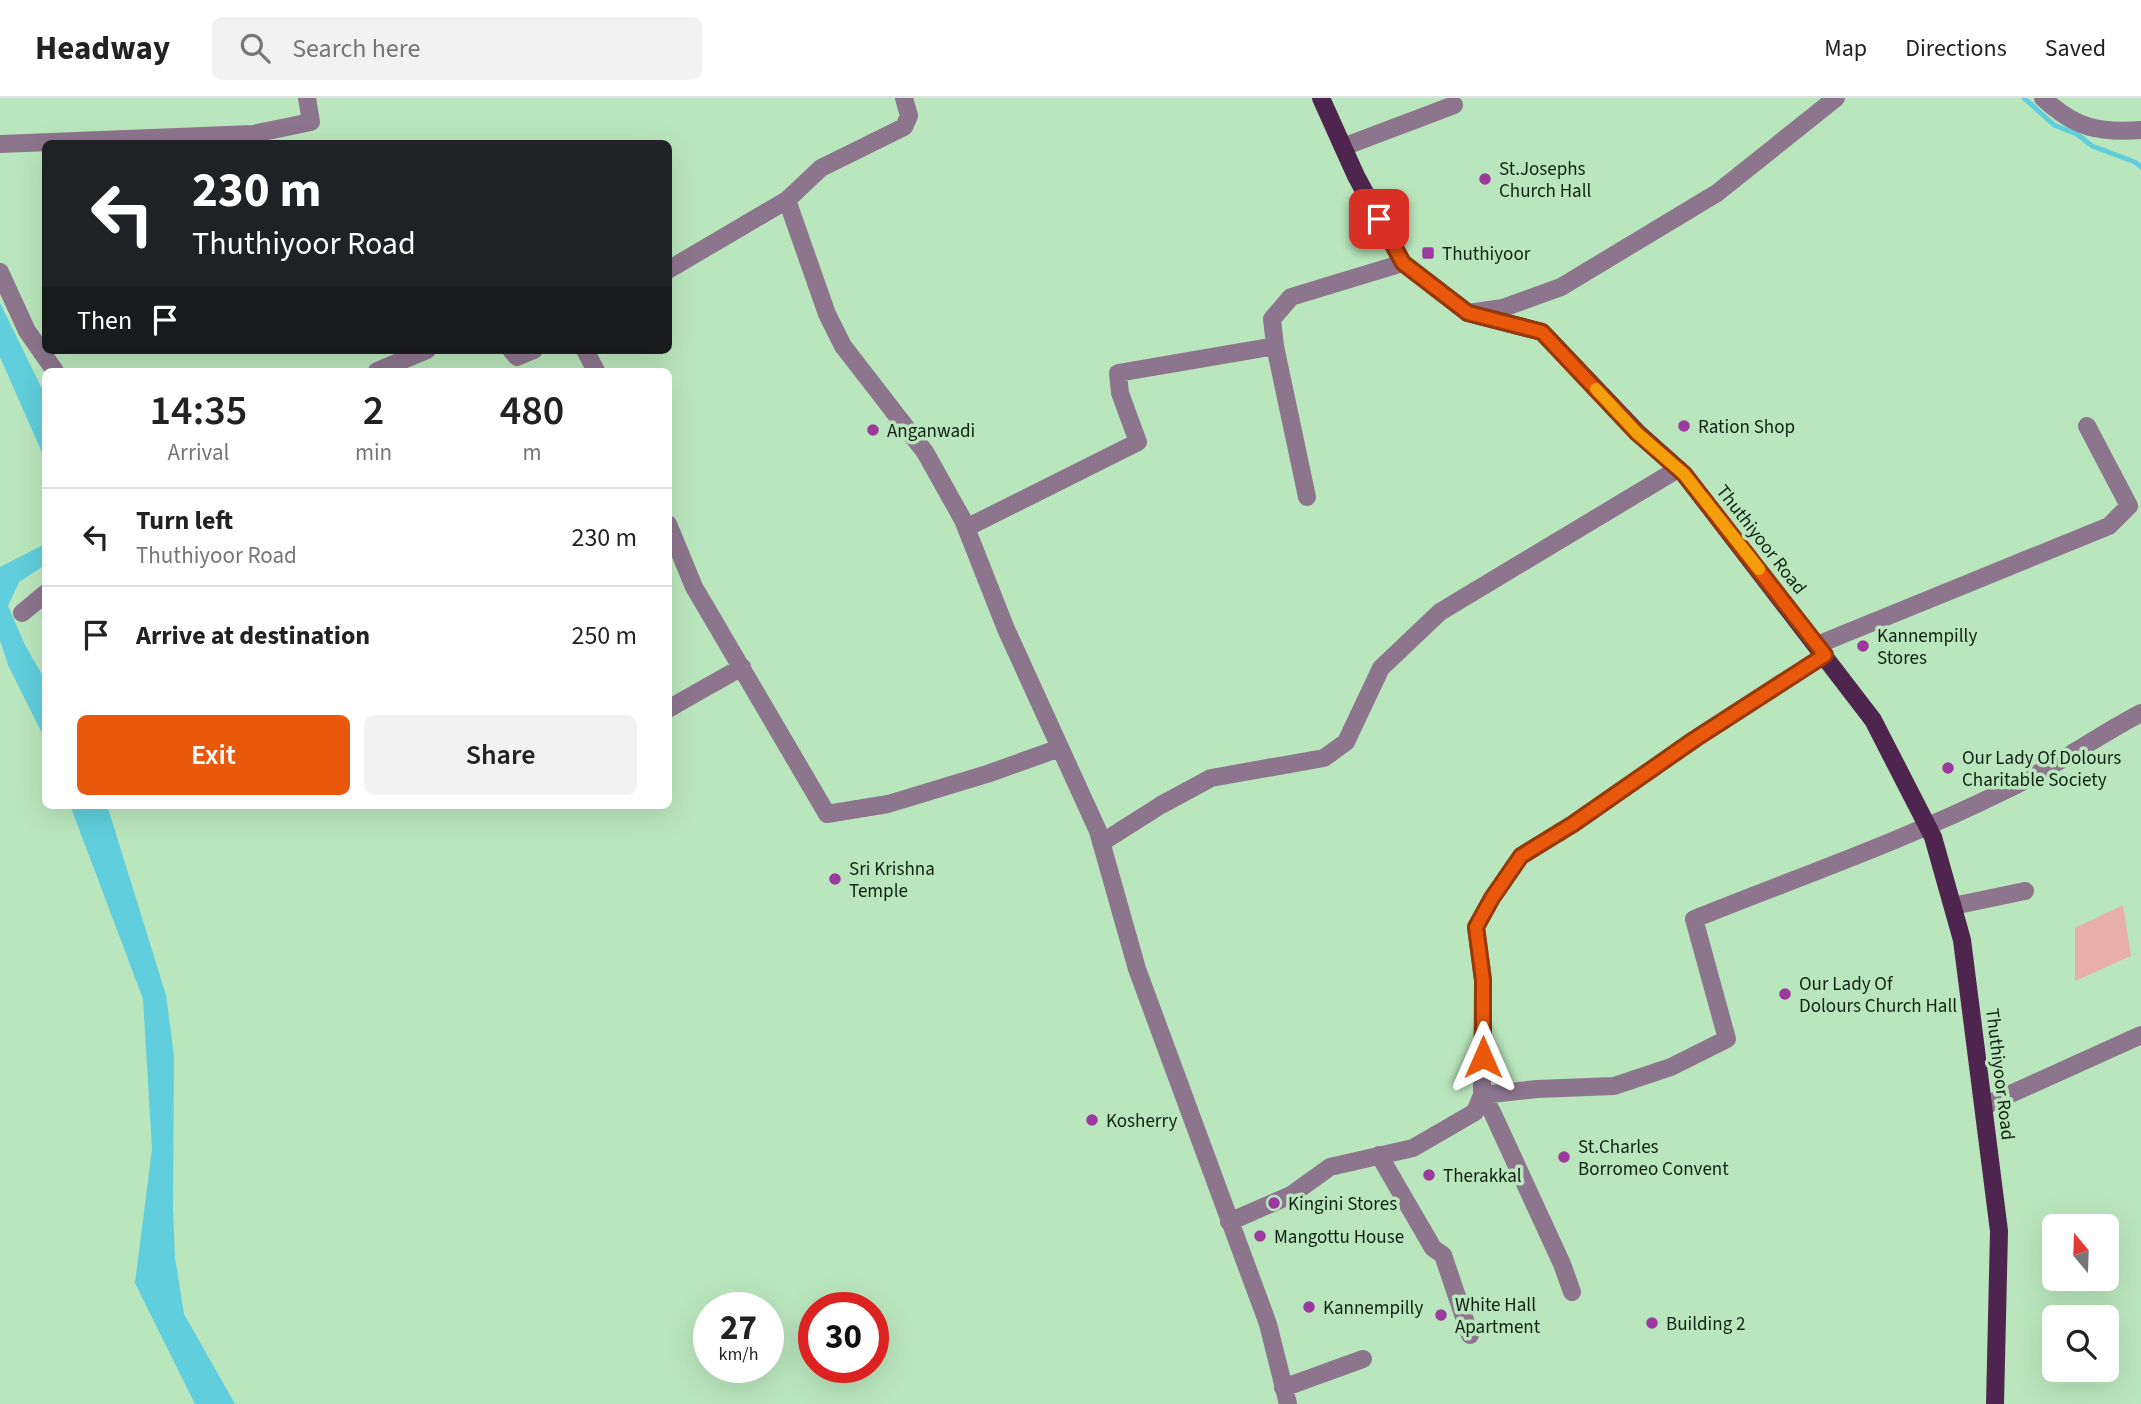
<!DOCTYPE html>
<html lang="en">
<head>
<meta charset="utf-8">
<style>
  body { margin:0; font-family:"Source Sans 3",sans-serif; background:#f2f2f2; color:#222; height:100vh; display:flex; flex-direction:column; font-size:26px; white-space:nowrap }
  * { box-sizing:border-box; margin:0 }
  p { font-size:23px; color:#767676 }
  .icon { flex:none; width:38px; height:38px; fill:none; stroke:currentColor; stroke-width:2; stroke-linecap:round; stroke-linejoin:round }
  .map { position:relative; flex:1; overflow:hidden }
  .side { position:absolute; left:42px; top:270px; width:630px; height:441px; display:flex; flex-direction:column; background:#fff; border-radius:10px; box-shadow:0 7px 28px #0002 }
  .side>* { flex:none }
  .banner { position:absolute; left:42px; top:42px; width:630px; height:214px; border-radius:10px; box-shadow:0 7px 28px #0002; background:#202124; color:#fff; overflow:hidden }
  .needle { width:46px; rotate:341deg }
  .buttons { position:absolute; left:2042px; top:1116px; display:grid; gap:14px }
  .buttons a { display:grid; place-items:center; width:77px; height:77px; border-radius:10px; background:#fff; box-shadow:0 7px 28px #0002; font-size:35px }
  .speed { position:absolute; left:693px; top:1194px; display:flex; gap:14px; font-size:35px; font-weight:700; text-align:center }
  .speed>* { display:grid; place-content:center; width:91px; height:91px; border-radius:50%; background:#fff; box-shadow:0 7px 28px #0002; line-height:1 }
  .speed small { font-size:18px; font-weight:400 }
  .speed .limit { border:10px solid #d22; background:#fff; color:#111 }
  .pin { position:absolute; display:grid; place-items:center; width:60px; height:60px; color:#fff; margin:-30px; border-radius:14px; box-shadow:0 4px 10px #0006 }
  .me { position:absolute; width:77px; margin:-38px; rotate:0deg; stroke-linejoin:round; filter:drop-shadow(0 0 5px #0008) }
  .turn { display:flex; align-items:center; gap:24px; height:147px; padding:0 35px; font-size:32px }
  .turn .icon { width:91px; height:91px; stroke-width:2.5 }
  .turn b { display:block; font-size:49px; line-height:60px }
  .then { display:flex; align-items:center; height:66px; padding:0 35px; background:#0003; gap:14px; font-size:26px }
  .eta { display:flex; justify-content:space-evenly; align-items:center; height:119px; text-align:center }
  .eta b { font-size:42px; font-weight:600; line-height:49px }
  .primary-button { display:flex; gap:14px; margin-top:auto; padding:14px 35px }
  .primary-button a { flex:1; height:80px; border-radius:10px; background:#ea580c; color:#fff; font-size:28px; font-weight:600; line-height:80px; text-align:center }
  .primary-button a+a { background:#f2f2f2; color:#222 }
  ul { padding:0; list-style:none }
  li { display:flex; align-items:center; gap:21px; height:98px; padding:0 35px; border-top:2px solid #e0e0e0 }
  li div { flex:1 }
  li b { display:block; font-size:26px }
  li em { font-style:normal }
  header { display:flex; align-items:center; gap:42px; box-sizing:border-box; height:98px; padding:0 35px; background:#fff; border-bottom:2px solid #e0e0e0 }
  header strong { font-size:33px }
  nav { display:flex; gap:38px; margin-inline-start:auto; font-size:24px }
  .search { width:490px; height:63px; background:#f2f2f2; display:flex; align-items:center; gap:18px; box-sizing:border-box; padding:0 24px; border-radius:10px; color:#767676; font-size:26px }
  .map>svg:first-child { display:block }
  .green { fill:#e7afa8 }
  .water { fill:#60cedc }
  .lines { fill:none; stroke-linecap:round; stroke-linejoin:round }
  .stream { stroke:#60cedc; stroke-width:5 }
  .minor { stroke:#8d758d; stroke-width:18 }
  .major { stroke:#4e254f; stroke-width:18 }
  .route-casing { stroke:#983908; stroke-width:18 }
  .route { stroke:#ea580c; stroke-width:12 }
  .slow { stroke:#f59e0b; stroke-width:12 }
  .poi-dot { fill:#9c399f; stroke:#bae6bd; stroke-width:2.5 }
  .labels { text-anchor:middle; stroke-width:7; stroke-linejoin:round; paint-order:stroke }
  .poi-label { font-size:19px; fill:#112112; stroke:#bae6bd; text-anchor:start }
  .street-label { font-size:19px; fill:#112112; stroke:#bae6bd }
</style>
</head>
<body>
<header>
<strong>Headway</strong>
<div class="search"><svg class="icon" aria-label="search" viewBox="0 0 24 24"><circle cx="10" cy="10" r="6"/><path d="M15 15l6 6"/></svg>Search here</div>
<nav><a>Map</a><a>Directions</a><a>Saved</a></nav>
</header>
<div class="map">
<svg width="2141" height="1306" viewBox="0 0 2141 1306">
  <rect width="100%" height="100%" fill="#bae6bd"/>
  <path class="green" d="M2123,807L2131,858L2075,883V830Z"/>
  <path class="water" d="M0,205L45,297V388L43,357L0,259Z
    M45,446V467L19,484L8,508L25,547L45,582V641L8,567L0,542V469Z
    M70,707H107L166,897L174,958L173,1112L175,1160L184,1216L235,1306H195L135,1185L152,1051L143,901Z"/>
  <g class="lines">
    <path class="stream" d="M2024,0L2054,27L2077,36L2092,48L2135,64L2141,69"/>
    <path class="minor" d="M904,0L909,18L904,29L821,70L787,102L827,216L843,248L925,354L963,422L1006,531L1098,733L1137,871L1268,1226L1288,1306
      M2043,0C2075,30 2098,35 2141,32
      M0,46L253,36L311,24L307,0
      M1343,49L1454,7
      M668,172L787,102
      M0,174L27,233L55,273
      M1468,215L1503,210L1561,189L1717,95L1836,0
      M1275,248L1307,399
      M511,252L517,259L534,252
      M585,252L596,273
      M377,273L427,252
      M668,426L694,489L827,716L888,706L987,676L1060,650
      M966,430L1138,344L1120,295L1118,275L1275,248L1272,221L1291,199L1403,165
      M22,515L46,495
      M1817,547L2109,428L2129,408L2087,328
      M668,611L742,569
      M1101,745L1161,707L1211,680L1324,660L1346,644L1381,570L1440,514L1678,371
      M1953,808L2025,793
      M1984,1008L2141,937
      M1379,1057L1433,1150L1443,1157L1470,1237
      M1229,1124L1291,1097L1330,1069L1413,1050L1475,1014L1482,997L1483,882L1476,829L1492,800L1521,758L1573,726L1695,641L1825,557
      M1572,1194L1562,1166L1492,1014L1482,997L1537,991L1614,988L1671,969L1727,941L1694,821C1799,779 1905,742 2006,692C2053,670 2095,639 2141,615
      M1283,1290L1363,1261"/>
    <path class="major" d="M1321,0L1356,78L1403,165L1468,215L1542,234L1638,335L1684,376L1873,622L1933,739L1962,842L1999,1133L1995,1306"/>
  </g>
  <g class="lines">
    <g class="route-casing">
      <path id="route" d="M1379,121L1403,165L1468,215L1542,234L1637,335L1684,376L1825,557L1695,641L1573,726L1521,758L1492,800L1476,829L1483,882V959"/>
    </g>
    <use href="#route" class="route"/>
    <path class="slow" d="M1596,291L1637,335L1684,376L1759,471"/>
  </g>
  <g class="poi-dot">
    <circle cx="1485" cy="81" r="7"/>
    <rect x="1421" y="148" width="14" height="14" rx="3.5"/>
    <circle cx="1684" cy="328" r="7"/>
    <circle cx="873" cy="332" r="7"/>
    <circle cx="1863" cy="548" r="7"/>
    <circle cx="1948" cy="670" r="7"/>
    <circle cx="835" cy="781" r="7"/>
    <circle cx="1785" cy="896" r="7"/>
    <circle cx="1092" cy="1022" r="7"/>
    <circle cx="1564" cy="1059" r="7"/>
    <circle cx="1429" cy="1077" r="7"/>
    <circle cx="1274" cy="1105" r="7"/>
    <circle cx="1260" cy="1138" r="7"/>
    <circle cx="1309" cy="1209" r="7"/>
    <circle cx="1441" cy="1217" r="7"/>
    <circle cx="1652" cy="1225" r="7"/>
  </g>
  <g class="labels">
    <g class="poi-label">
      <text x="1499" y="77">St.Josephs<tspan x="1499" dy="22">Church Hall</tspan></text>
      <text x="1442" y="162">Thuthiyoor</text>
      <text x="1698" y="335">Ration Shop</text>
      <text x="887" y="339">Anganwadi</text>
      <text x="1877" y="544">Kannempilly<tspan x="1877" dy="22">Stores</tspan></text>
      <text x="1962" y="666">Our Lady Of Dolours<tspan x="1962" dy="22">Charitable Society</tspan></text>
      <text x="849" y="777">Sri Krishna<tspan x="849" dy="22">Temple</tspan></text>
      <text x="1799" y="892">Our Lady Of<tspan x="1799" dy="22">Dolours Church Hall</tspan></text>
      <text x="1106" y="1029">Kosherry</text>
      <text x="1578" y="1055">St.Charles<tspan x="1578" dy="22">Borromeo Convent</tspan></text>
      <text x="1443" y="1084">Therakkal</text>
      <text x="1288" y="1112">Kingini Stores</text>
      <text x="1274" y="1145">Mangottu House</text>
      <text x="1455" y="1213">White Hall<tspan x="1455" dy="22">Apartment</tspan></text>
      <text x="1323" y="1216">Kannempilly</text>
      <text x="1666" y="1232">Building 2</text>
    </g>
    <g class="street-label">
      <text transform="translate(1762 441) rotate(52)" y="7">Thuthiyoor Road</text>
      <text transform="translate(2001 976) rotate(83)" y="7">Thuthiyoor Road</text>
    </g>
  </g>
</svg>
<div class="buttons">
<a><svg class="needle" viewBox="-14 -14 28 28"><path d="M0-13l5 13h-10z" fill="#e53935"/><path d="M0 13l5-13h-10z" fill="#767676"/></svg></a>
<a><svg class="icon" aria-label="search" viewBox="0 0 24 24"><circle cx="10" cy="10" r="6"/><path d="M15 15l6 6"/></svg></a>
</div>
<div class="speed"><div>27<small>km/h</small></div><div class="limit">30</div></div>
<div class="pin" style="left:1379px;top:121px;background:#d93025"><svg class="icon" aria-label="arrive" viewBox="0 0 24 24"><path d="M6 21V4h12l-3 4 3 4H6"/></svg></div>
<svg class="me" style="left:1483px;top:959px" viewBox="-20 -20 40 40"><path d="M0-17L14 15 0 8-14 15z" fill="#ea580c" stroke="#fff" stroke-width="4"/></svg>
<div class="banner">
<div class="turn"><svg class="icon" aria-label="left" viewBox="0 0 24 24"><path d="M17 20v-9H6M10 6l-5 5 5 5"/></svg><div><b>230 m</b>Thuthiyoor Road</div></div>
<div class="then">Then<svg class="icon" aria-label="arrive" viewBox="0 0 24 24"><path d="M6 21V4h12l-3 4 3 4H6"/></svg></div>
</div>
<section class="side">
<div class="eta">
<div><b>14:35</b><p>Arrival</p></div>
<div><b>2</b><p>min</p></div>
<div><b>480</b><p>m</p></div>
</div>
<ul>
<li><svg class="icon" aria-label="left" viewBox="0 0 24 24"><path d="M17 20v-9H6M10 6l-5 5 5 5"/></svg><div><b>Turn left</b><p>Thuthiyoor Road</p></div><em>230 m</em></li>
<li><svg class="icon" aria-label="arrive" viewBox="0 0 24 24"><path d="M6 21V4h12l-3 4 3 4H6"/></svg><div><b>Arrive at destination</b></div><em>250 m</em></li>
</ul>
<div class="primary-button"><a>Exit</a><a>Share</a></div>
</section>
</div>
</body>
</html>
